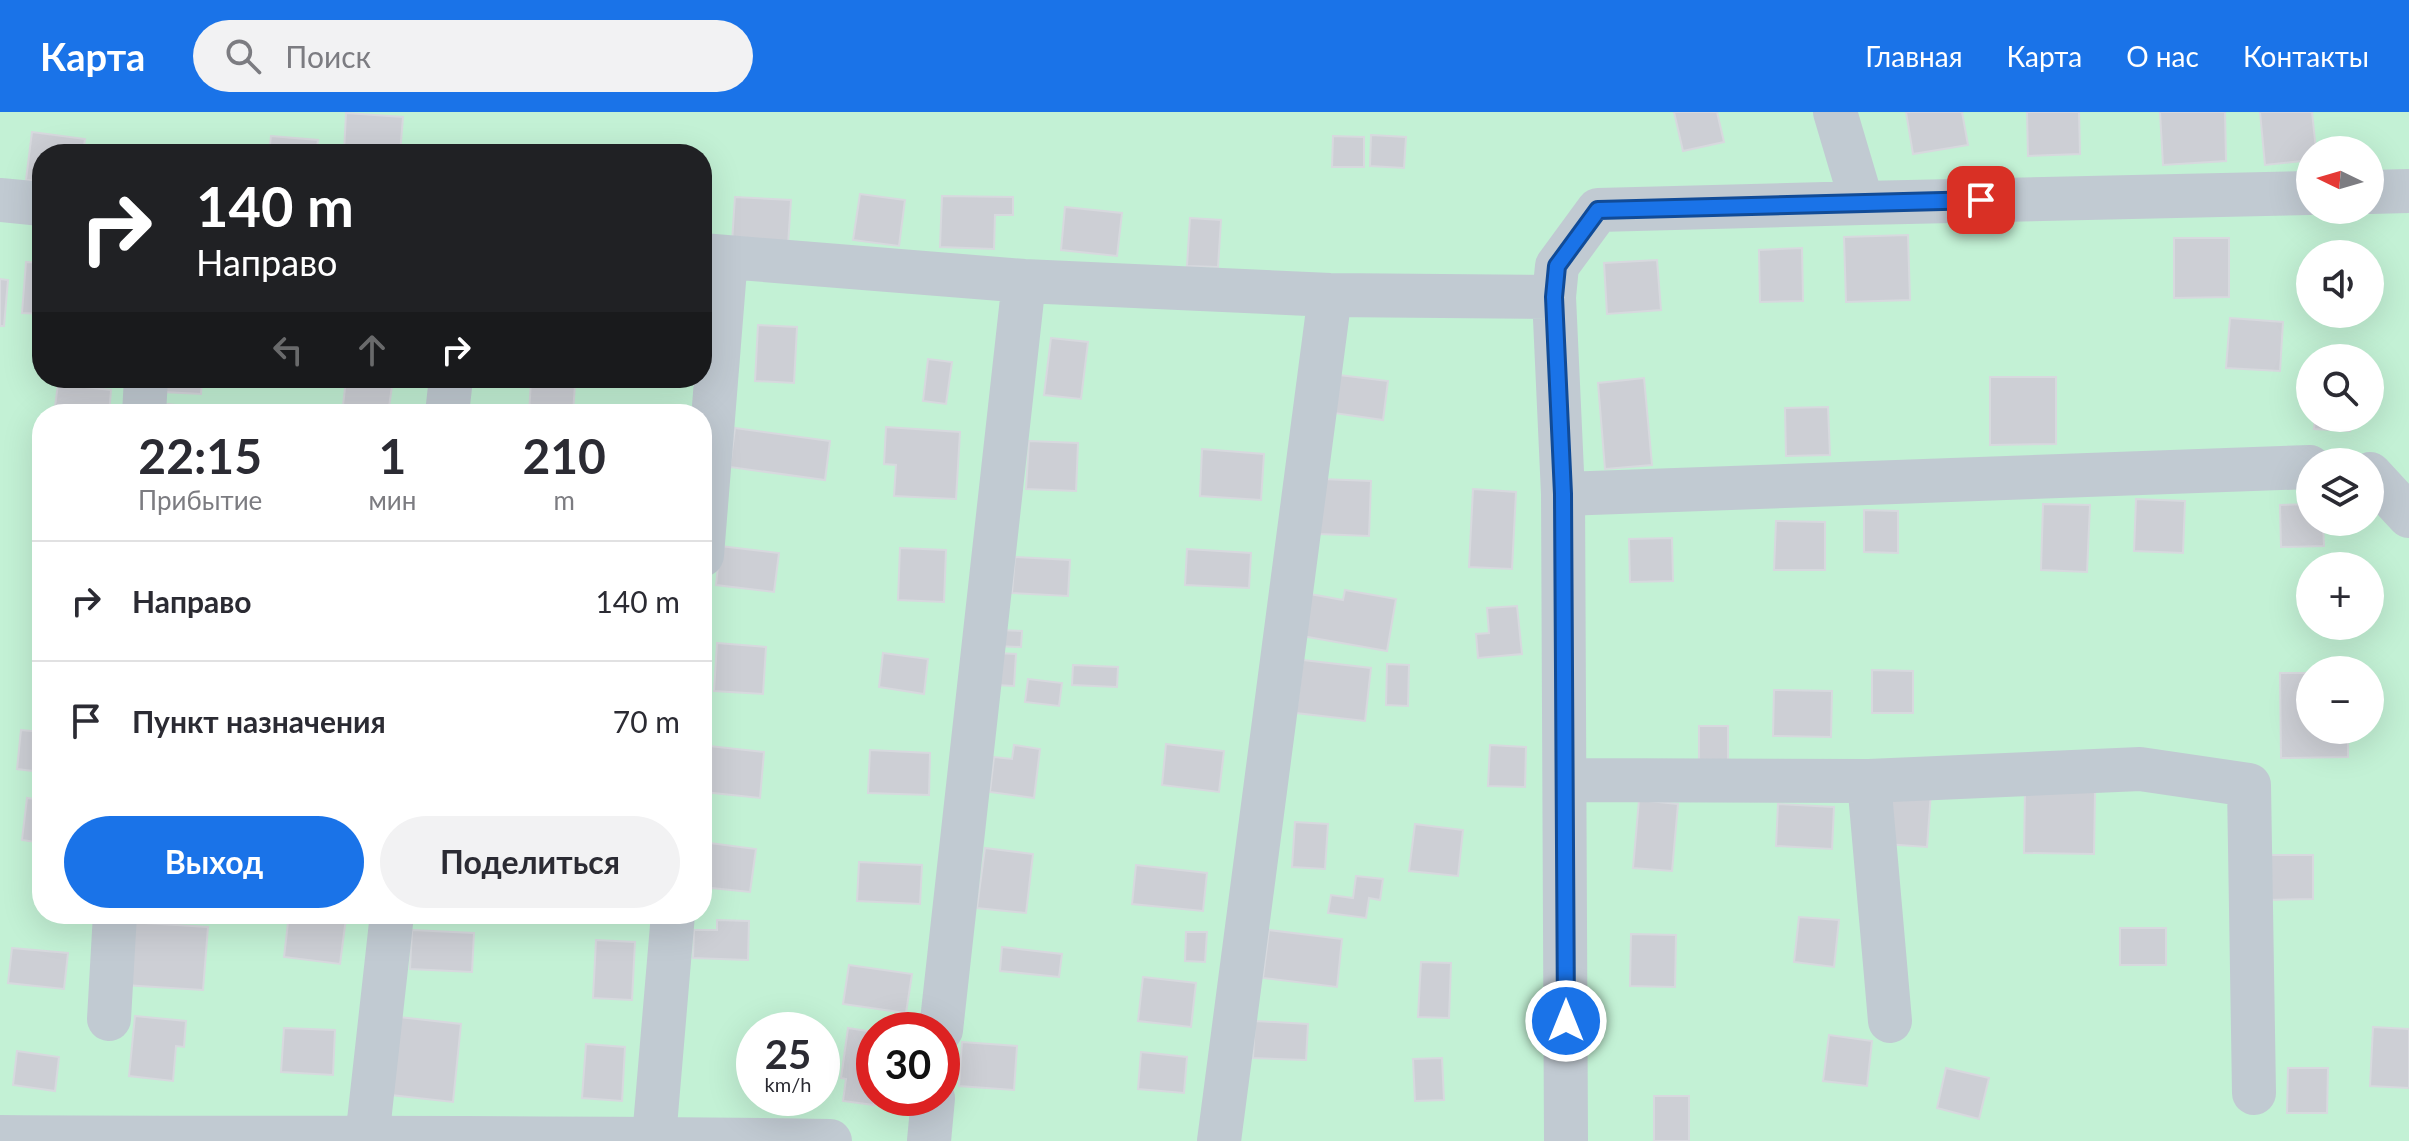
<!DOCTYPE html>
<html lang="ru">
<head>
<meta charset="utf-8">
<style>
  body { margin:0; font-family:Lato,sans-serif; background:#f2f2f3; color:#2b2b33; height:100vh; display:flex; flex-direction:column; font-size:30px; white-space:nowrap }
  * { box-sizing:border-box; margin:0 }
  p { font-size:26px; color:#7c7c81 }
  .icon { flex:none; width:44px; height:44px; fill:none; stroke:currentColor; stroke-width:2; stroke-linecap:round; stroke-linejoin:round }
  .map { position:relative; flex:1; overflow:hidden }
  .details { position:absolute; left:32px; top:292px; width:680px; height:520px; display:flex; flex-direction:column; background:#fff; border-radius:32px; box-shadow:0 8px 32px #0002 }
  .details>* { flex:none }
  .banner { position:absolute; left:32px; top:32px; width:680px; height:244px; border-radius:32px; box-shadow:0 8px 32px #0002; background:#202124; color:#fff; overflow:hidden }
  .needle { width:52px; rotate:275deg }
  .controls { position:absolute; left:2296px; top:24px; display:grid; gap:16px }
  .controls a { display:grid; place-items:center; width:88px; height:88px; border-radius:50%; background:#fff; box-shadow:0 8px 32px #0002; font-size:40px }
  .speed { position:absolute; left:736px; top:900px; display:flex; gap:16px; font-size:40px; font-weight:700; text-align:center }
  .speed>* { display:grid; place-content:center; width:104px; height:104px; border-radius:50%; background:#fff; box-shadow:0 8px 32px #0002; line-height:1 }
  .speed small { font-size:20px; font-weight:400 }
  .speed .limit { border:12px solid #d22; background:#fff; color:#111 }
  .pin { position:absolute; display:grid; place-items:center; width:68px; height:68px; color:#fff; margin:-34px; border-radius:16px; box-shadow:0 4px 12px #0006 }
  .me { position:absolute; width:88px; margin:-44px; rotate:0deg; stroke-linejoin:round; filter:drop-shadow(0 0 6px #0008) }
  .turn { display:flex; align-items:center; gap:28px; height:168px; padding:0 32px; font-size:36px }
  .turn .icon { width:104px; height:104px; stroke-width:2.5 }
  .turn b { display:block; font-size:56px; line-height:68px }
  .lanes { display:flex; align-items:center; height:76px; padding:0 32px; background:#0003; justify-content:center; gap:40px; direction:ltr }
  .lanes .off { opacity:.35 }
  .eta { display:flex; justify-content:space-evenly; align-items:center; height:136px; text-align:center }
  .eta b { font-size:48px; font-weight:700; line-height:56px }
  .primary-button { display:flex; gap:16px; margin-top:auto; padding:16px 32px }
  .primary-button a { flex:1; height:92px; border-radius:48px; background:#1a73e8; color:#fff; font-size:32px; font-weight:700; line-height:92px; text-align:center }
  .primary-button a+a { background:#f2f2f3; color:#2b2b33 }
  ul { padding:0; list-style:none }
  li { display:flex; align-items:center; gap:24px; height:120px; padding:0 32px; border-top:2px solid #e1e1e2 }
  li div { flex:1 }
  li b { display:block; font-size:30px }
  li em { font-style:normal }
  header { display:flex; align-items:center; gap:48px; box-sizing:border-box; height:112px; padding:0 40px; background:#1a73e8; color:#fff }
  header strong { font-size:38px }
  nav { display:flex; gap:44px; margin-inline-start:auto; font-size:28px }
  .search { width:560px; height:72px; background:#f2f2f3; display:flex; align-items:center; gap:20px; box-sizing:border-box; padding:0 28px; border-radius:44px; color:#7c7c81; font-size:30px }
  .map>svg:first-child { display:block }
  .green { fill:#c3f1d5; fill-rule:evenodd }
  .building { fill:#cdcfd5; stroke:#d7d9de; stroke-width:2 }
  .lines { fill:none; stroke-linecap:round; stroke-linejoin:round }
  .minor { stroke:#c1cad2; stroke-width:44 }
  .route-casing { stroke:#114b97; stroke-width:20 }
  .route { stroke:#1a73e8; stroke-width:14 }
</style>
</head>
<body>
<header>
<strong>Карта</strong>
<div class="search"><svg class="icon" aria-label="search" viewBox="0 0 24 24"><circle cx="10" cy="10" r="6"/><path d="M15 15l6 6"/></svg>Поиск</div>
<nav><a>Главная</a><a>Карта</a><a>О нас</a><a>Контакты</a></nav>
</header>
<div class="map">
<svg width="2409" height="1029" viewBox="0 0 2409 1029">
  <rect width="100%" height="100%" fill="#f5f3f3"/>
  <path class="green" d="M0,0H2409V1029H0ZM2310,38H2370V98H2310ZM42,42H702V266H42ZM2310,142H2370V202H2310ZM2310,246H2370V306H2310ZM42,302H702V802H42ZM2310,350H2370V410H2310ZM2310,454H2370V514H2310ZM2310,558H2370V618H2310ZM754,918H822V986H754ZM874,918H942V986H874Z"/>
  <path class="building" d="M1674,0H1717L1724,30L1683,39Z
    M1906,0H1962L1968,33L1913,42Z
    M2027,0H2079L2080,42L2028,44Z
    M2160,0H2225L2226,49L2163,53Z
    M2260,0H2312L2316,38H2310V48L2265,53Z
    M346,1L403,5L400,42L344,41Z
    M32,20L85,27L83,42H42V70L26,68Z
    M1371,23L1406,25L1404,56L1370,54Z
    M271,24L318,28L316,42H269Z
    M1333,24L1364,25V55H1332Z
    M860,82L905,88L899,134L853,128Z
    M942,84L1013,85V103H995L994,137L940,135Z
    M735,85L791,88L788,133L732,130Z
    M1065,95L1122,101L1117,144L1061,138Z
    M1190,106L1221,108L1218,155L1187,154Z
    M1908,123L1910,188L1846,190L1844,125Z
    M2174,126H2229V185L2174,186Z
    M1802,136L1803,189L1760,190L1759,138Z
    M1657,148L1661,198L1607,202L1604,151Z
    M26,150L42,151V202L22,201Z
    M0,167L8,168L4,214H0Z
    M2230,206L2283,210L2280,259L2226,256Z
    M758,213L797,215L794,271L755,269Z
    M1051,226L1088,230L1081,287L1044,283Z
    M928,247L952,250L946,292L923,289Z
    M1339,263L1388,269L1383,308L1334,301Z
    M1990,265H2056V332L1990,333Z
    M164,266H202L201,282L163,280Z
    M1644,266L1652,353L1605,357L1598,271Z
    M346,268L392,274L388,302H342Z
    M531,269L575,272L573,302H529Z
    M58,272L111,278L109,302H54Z
    M168,292L231,300V302H167Z
    M1828,295L1830,343L1786,344L1785,296Z
    M2315,306H2351L2350,319L2314,317Z
    M886,315L960,320L956,387L894,384L896,353L884,352Z
    M735,316L830,329L825,368L730,355Z
    M1029,329L1078,331L1076,379L1026,377Z
    M1202,337L1264,342L1261,388L1200,384Z
    M1321,367L1371,369L1369,424L1319,422Z
    M1473,377L1516,380L1512,457L1469,455Z
    M2136,387L2185,389L2183,441L2134,439Z
    M2043,392L2090,393L2087,460L2041,458Z
    M2310,392V410H2323L2324,434L2281,435L2280,393Z
    M1864,398L1898,399V441L1864,440Z
    M1776,409L1825,410V458H1774Z
    M1672,426L1673,469L1630,470L1629,427Z
    M720,434L779,441L774,480L716,473Z
    M900,436L946,438L944,490L898,488Z
    M1187,437L1251,441L1249,476L1185,473Z
    M1015,445L1070,448L1068,484L1012,481Z
    M1345,478L1396,487L1387,539L1302,524L1310,482L1343,488Z
    M1517,494L1522,542L1478,546L1476,522L1489,521L1487,496Z
    M997,518L1022,519L1021,535L996,534Z
    M717,531L766,535L763,582L714,579Z
    M883,541L928,547L924,582L879,575Z
    M997,541L1016,542L1014,574L995,573Z
    M1303,548L1371,556L1365,609L1296,601Z
    M1387,552L1409,553L1408,594L1386,593Z
    M1073,553L1118,555L1117,575L1072,573Z
    M1872,558L1913,559V601H1872Z
    M2280,561H2310V618H2348V645L2281,646Z
    M1028,567L1062,571L1059,594L1025,590Z
    M1774,578L1832,579L1831,625L1773,624Z
    M1699,614H1728V651H1699Z
    M21,618L42,620V660L17,657Z
    M1166,632L1224,639L1219,680L1162,673Z
    M1014,633L1040,637L1034,686L990,680L994,645L1012,647Z
    M1490,633L1526,635L1525,675L1488,674Z
    M709,634L764,640L760,686L704,680Z
    M870,638L930,641L929,683L868,681Z
    M1888,677L1931,680L1927,735L1885,732Z
    M2025,679L2095,680L2094,742L2024,741Z
    M27,686L42,688V731L22,728Z
    M1639,688L1678,692L1672,759L1633,756Z
    M1778,692L1834,695L1832,737L1776,734Z
    M1295,710L1328,712L1325,757L1292,755Z
    M1415,712L1463,718L1458,764L1409,759Z
    M702,730L756,737L750,780L702,775Z
    M985,736L1033,742L1026,801L977,796Z
    M2264,743H2313V787L2265,788Z
    M859,750L922,753L920,792L857,789Z
    M1136,753L1207,761L1203,799L1132,792Z
    M1356,764L1383,767L1380,788L1369,786L1366,806L1328,801L1331,783L1353,786Z
    M289,802H314L346,806L340,852L284,845Z
    M1799,805L1839,808L1834,855L1794,850Z
    M717,808L749,809L748,848L693,846L694,818H717Z
    M128,810L208,815L203,878L124,873Z
    M2120,816H2166V853H2120Z
    M412,818L474,821L472,860L410,857Z
    M1269,818L1342,827L1337,875L1263,866Z
    M1186,820H1207L1205,850L1185,849Z
    M1631,822L1676,823L1675,875L1630,874Z
    M596,828L635,830L632,888L593,886Z
    M1002,835L1062,842L1059,865L1000,859Z
    M12,836L68,841L64,877L8,871Z
    M1421,850L1451,851L1449,906L1418,905Z
    M849,853L912,862L906,901L843,892Z
    M1143,865L1196,871L1191,915L1138,909Z
    M135,904L186,909L184,935L176,934L173,969L129,964Z
    M399,905L461,912L453,990L391,983Z
    M1255,909L1308,912L1306,948L1253,946Z
    M2373,915L2409,917V976L2370,974Z
    M284,916L335,918L333,963L281,960Z
    M848,916L874,920V993L843,989L846,967L841,966Z
    M1829,923L1872,929L1867,974L1823,969Z
    M962,930L1017,934L1014,978L959,974Z
    M586,932L625,935L622,989L582,986Z
    M17,939L59,945L55,979L13,973Z
    M1141,940L1187,945L1184,981L1138,977Z
    M1442,946L1444,988L1415,989L1413,947Z
    M1946,956L1989,966L1979,1007L1937,996Z
    M2288,956H2328L2327,1001H2287Z
    M1654,984H1689V1029H1654Z"/>
  <g class="lines">
    <path class="minor" d="M2370,80L2409,79
      M0,88L42,92
      M1862,91L2310,81
      M702,143L1024,169L1330,183L1554,185
      M144,302L146,266
      M447,302L451,266
      M2370,362L2409,404
      M1563,382L2310,355
      M702,443L726,145
      M1565,668L1869,669L2140,657L2249,673L2254,981
      M1869,669L1890,909
      M109,907L115,802
      M941,918L1024,169
      M0,1025C277,1027 554,1024 830,1029
      M654,1026L673,802
      M367,1027L392,802
      M929,1029L933,986
      M1219,1029L1330,183
      M1566,1029L1563,382L1554,185L1557,154L1598,98L1862,91L1835,0"/>
  </g>
  <g class="lines">
    <g class="route-casing">
      <path id="route" d="M1566,909L1563,382L1554,185L1557,154L1598,98L1981,88"/>
    </g>
    <use href="#route" class="route"/>
  </g>
</svg>
<div class="controls">
<a><svg class="needle" viewBox="-14 -14 28 28"><path d="M0-13l5 13h-10z" fill="#e53935"/><path d="M0 13l5-13h-10z" fill="#7c7c81"/></svg></a>
<a><svg class="icon" aria-label="sound" viewBox="0 0 24 24"><path d="M4 9h4l5-4v14l-5-4H4zM17 9q2 3 0 6"/></svg></a>
<a><svg class="icon" aria-label="search" viewBox="0 0 24 24"><circle cx="10" cy="10" r="6"/><path d="M15 15l6 6"/></svg></a>
<a><svg class="icon" aria-label="layers" viewBox="0 0 24 24"><path d="M12 4l9 5-9 5-9-5zM3 14l9 5 9-5"/></svg></a>
<a>+</a>
<a>−</a>
</div>
<div class="speed"><div>25<small>km/h</small></div><div class="limit">30</div></div>
<div class="pin" style="left:1981px;top:88px;background:#d93025"><svg class="icon" aria-label="arrive" viewBox="0 0 24 24"><path d="M6 21V4h12l-3 4 3 4H6"/></svg></div>
<svg class="me" style="left:1566px;top:909px" viewBox="-20 -20 40 40"><circle r="17" fill="#1a73e8" stroke="#fff" stroke-width="3"/><path d="M0-11L8 9 0 5-8 9z" fill="#fff"/></svg>
<div class="banner">
<div class="turn"><svg class="icon" aria-label="right" viewBox="0 0 24 24"><path d="M7 20v-9h11M14 6l5 5-5 5"/></svg><div><b>140 m</b>Направо</div></div>
<div class="lanes"><svg class="icon off" aria-label="left" viewBox="0 0 24 24"><path d="M17 20v-9H6M10 6l-5 5 5 5"/></svg><svg class="icon off" aria-label="ahead" viewBox="0 0 24 24"><path d="M12 20V5M6 11l6-6 6 6"/></svg><svg class="icon" aria-label="right" viewBox="0 0 24 24"><path d="M7 20v-9h11M14 6l5 5-5 5"/></svg></div>
</div>
<section class="details">
<div class="eta">
<div><b>22:15</b><p>Прибытие</p></div>
<div><b>1</b><p>мин</p></div>
<div><b>210</b><p>m</p></div>
</div>
<ul>
<li><svg class="icon" aria-label="right" viewBox="0 0 24 24"><path d="M7 20v-9h11M14 6l5 5-5 5"/></svg><div><b>Направо</b></div><em>140 m</em></li>
<li><svg class="icon" aria-label="arrive" viewBox="0 0 24 24"><path d="M6 21V4h12l-3 4 3 4H6"/></svg><div><b>Пункт назначения</b></div><em>70 m</em></li>
</ul>
<div class="primary-button"><a>Выход</a><a>Поделиться</a></div>
</section>
</div>
</body>
</html>
